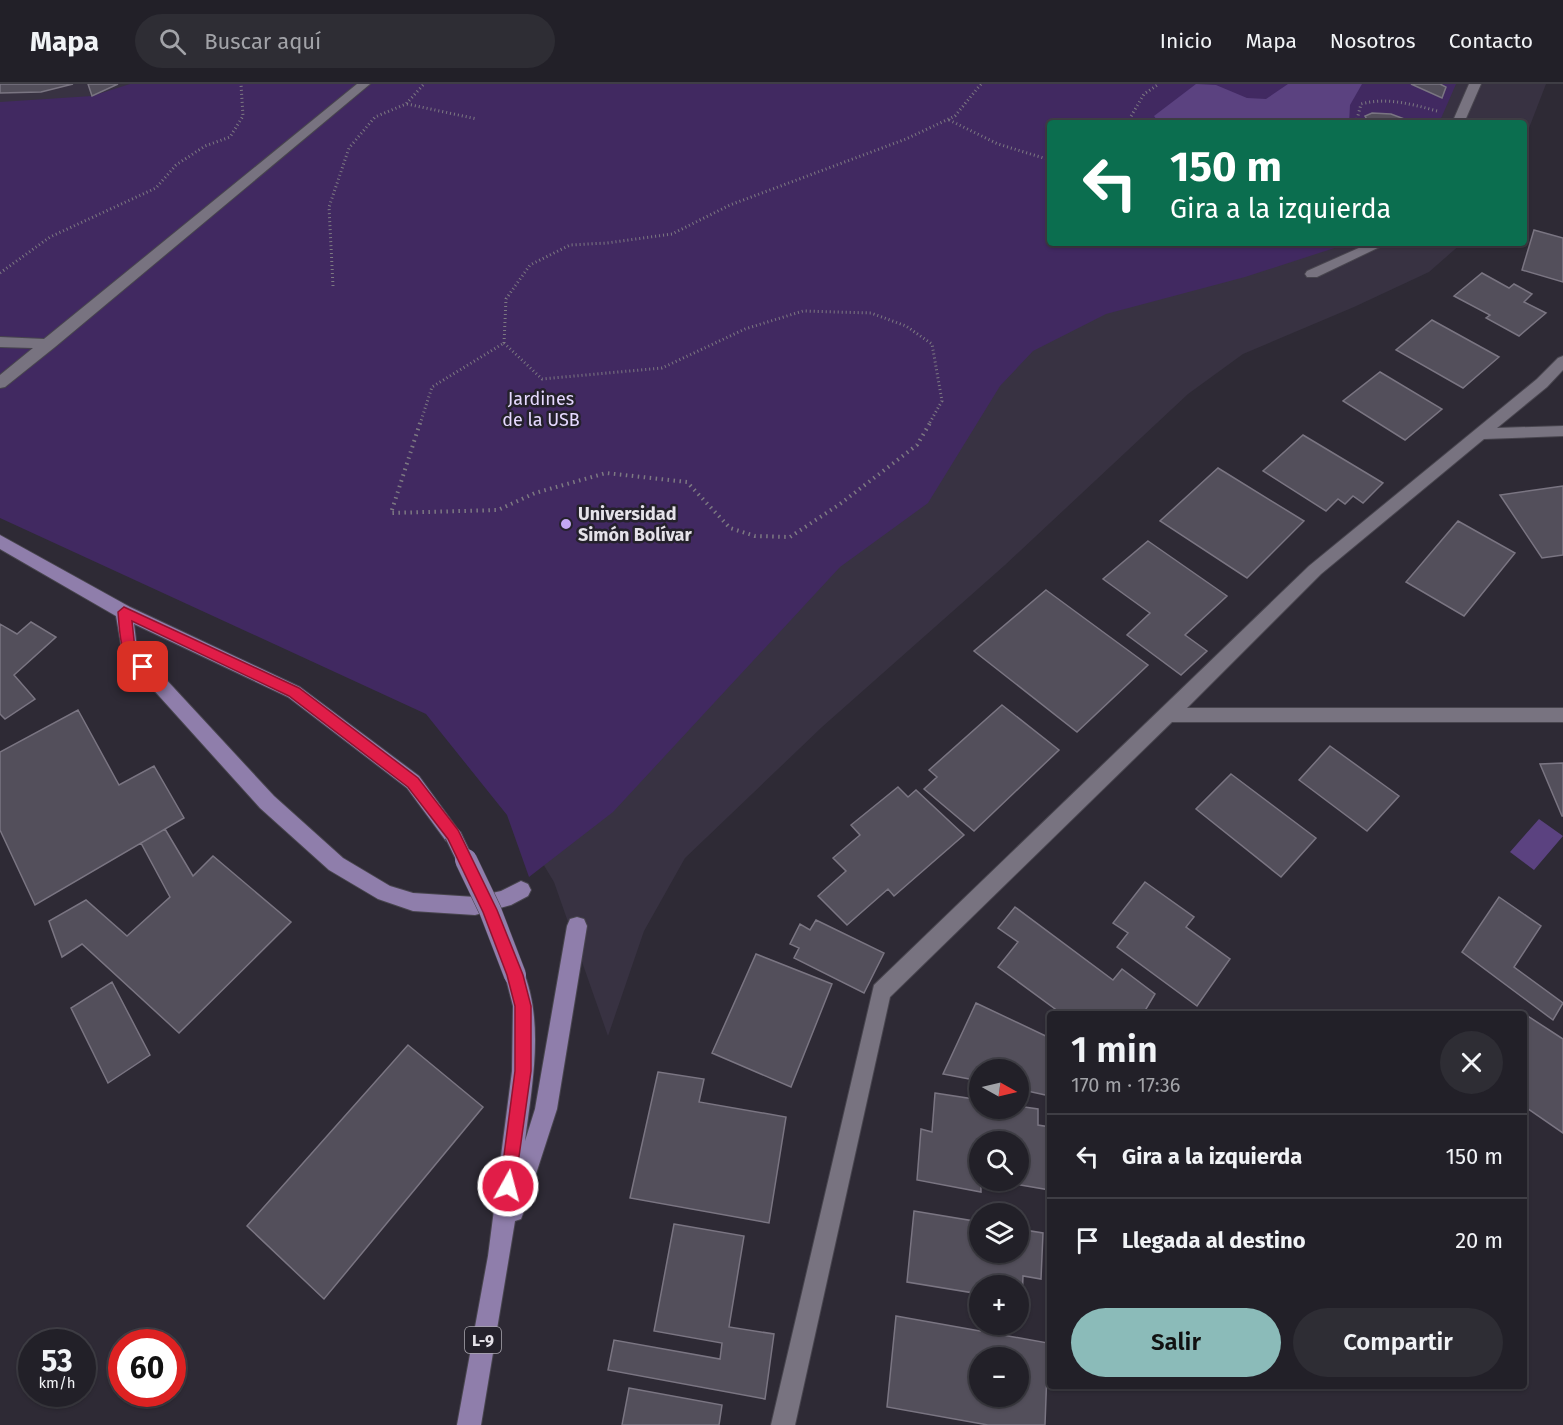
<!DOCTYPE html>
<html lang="es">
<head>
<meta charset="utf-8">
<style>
  body { margin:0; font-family:"Fira Sans",sans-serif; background:#2e2d34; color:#f1f3f6; height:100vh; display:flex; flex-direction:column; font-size:22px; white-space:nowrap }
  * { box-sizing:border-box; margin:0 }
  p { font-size:20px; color:#a2a3a8 }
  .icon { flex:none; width:33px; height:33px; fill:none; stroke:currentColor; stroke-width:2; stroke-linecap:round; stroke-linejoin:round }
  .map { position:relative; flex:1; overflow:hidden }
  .drawer { position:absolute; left:1047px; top:927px; width:480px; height:378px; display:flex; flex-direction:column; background:#222028; border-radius:6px; box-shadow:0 2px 4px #0004,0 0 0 2px #3f3e45 }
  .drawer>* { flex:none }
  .hud { position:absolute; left:1047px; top:36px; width:480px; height:126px; border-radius:6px; box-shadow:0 2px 4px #0004,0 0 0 2px #3f3e45; background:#0b6e4f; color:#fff; overflow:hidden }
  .needle { width:39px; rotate:98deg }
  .tools { position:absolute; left:969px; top:975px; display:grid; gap:12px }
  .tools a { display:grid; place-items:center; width:60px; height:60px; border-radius:50%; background:#222028; box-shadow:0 2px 4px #0004,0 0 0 2px #3f3e45; font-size:30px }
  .speed { position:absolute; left:18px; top:1245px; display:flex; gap:12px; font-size:30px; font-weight:700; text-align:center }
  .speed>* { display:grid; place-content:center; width:78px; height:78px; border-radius:50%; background:#222028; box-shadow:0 2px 4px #0004,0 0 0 2px #3f3e45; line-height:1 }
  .speed small { font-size:15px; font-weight:400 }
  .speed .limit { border:9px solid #d22; background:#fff; color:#111 }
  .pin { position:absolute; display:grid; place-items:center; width:51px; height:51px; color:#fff; margin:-26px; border-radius:12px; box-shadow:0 3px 9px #0006 }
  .me { position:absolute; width:66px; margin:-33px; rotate:7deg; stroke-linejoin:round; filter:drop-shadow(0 0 4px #0008) }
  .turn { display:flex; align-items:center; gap:21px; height:126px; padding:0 24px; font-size:27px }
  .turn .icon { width:78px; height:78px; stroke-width:2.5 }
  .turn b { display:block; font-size:42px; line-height:51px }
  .round { display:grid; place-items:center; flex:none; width:63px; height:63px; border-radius:32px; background:#2e2d34 }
  .overview { display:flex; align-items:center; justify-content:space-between; height:102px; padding:0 24px }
  h1 { font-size:36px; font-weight:600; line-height:45px }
  .action { display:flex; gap:12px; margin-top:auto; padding:12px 24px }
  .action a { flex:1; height:69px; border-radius:36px; background:#8bbbb9; color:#111; font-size:24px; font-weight:600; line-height:69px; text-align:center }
  .action a+a { background:#2e2d34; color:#f1f3f6 }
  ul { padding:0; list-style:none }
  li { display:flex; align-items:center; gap:18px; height:84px; padding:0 24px; border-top:2px solid #3f3e45 }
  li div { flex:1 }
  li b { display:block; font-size:22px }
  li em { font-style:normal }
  header { display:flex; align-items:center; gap:36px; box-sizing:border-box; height:84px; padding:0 30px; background:#222028; border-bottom:2px solid #3f3e45 }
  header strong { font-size:28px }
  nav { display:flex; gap:33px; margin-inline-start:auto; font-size:21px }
  .search { width:420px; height:54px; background:#2e2d34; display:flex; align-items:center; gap:15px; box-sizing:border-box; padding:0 21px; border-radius:33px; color:#a2a3a8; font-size:22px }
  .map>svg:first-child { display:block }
  .built { fill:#383242 }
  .green { fill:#412961 }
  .water { fill:#5b4280 }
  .building { fill:#534f5b; stroke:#7a7582; stroke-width:1.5; fill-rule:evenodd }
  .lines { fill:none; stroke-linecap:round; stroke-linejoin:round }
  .minor-casing { stroke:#48454e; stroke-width:2 }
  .major-casing { stroke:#48454e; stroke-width:2 }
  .path-far1 { stroke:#7d7982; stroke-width:3; stroke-dasharray:1 3; stroke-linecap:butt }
  .path { stroke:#7d7982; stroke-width:4; stroke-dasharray:1.5 4.5; stroke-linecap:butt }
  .minor { fill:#787380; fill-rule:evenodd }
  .major { fill:#8f7eab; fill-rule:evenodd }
  .major-bridge-far1-casing { stroke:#48454e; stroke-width:18; stroke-linecap:butt }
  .major-bridge-casing { stroke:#48454e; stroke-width:23; stroke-linecap:butt }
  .major-bridge-far1 { stroke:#8f7eab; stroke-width:16 }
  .major-bridge { stroke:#8f7eab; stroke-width:22 }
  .route { fill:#e11d48; stroke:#92132f; stroke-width:1.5 }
  .poi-dot { fill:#c3a7f2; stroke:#24212b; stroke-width:2 }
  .labels { text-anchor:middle; stroke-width:5; stroke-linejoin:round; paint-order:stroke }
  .shield { fill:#24212b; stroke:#aba8b0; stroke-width:1.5 }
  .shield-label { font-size:16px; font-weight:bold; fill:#e5e2e9 }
  .park-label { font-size:18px; fill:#e6d9ff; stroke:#24212b }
  .poi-label { font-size:18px; font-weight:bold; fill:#e5e2e9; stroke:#24212b; text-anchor:start }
</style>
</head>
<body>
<header>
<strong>Mapa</strong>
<div class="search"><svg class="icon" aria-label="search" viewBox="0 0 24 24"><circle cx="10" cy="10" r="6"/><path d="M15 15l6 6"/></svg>Buscar aquí</div>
<nav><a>Inicio</a><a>Mapa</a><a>Nosotros</a><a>Contacto</a></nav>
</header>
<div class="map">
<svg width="1563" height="1341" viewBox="0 0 1563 1341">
  <rect width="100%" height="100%" fill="#2e2a35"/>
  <path class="built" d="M0,0H1546L1524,57V39H1050V159H1462L1429,188L1354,223L1243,270L1188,310L1005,481L822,643L685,774L644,847L608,952L554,798L493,697L438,635L0,393Z"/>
  <path class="green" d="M130,0H1456L1439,39H1050V159H1350L1245,193L1106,230L1033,267L1000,302L928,419L840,483L613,728L529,793L507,731L426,630L0,434V18L92,12Z"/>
  <path class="water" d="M1196,0L1216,1L1247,14L1266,15L1288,0H1362L1350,21L1349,39H1159L1154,32Z
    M1539,735L1563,752L1534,786L1510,768Z"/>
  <path class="building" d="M0,0H73L41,8L0,9Z
    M88,0H118L92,12Z
    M1411,0H1440L1446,3L1442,14Z
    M1372,29L1391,30L1415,39H1369L1365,32Z
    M1534,146L1563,154V198L1522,186Z
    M1482,189L1509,204L1514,200L1532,210L1524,218L1546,229L1519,252L1486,234L1490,231L1454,212Z
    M1432,236L1499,273L1463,304L1396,266Z
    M1380,288L1442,325L1405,356L1343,317Z
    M1303,351L1383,399L1363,419L1353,412L1345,420L1338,415L1326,427L1263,387Z
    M1218,384L1304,437L1247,494L1160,437Z
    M1563,402V471L1542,474L1500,411Z
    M1458,437L1515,469L1464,532L1406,498Z
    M1148,457L1227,512L1185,551L1207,567L1181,591L1127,551L1150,529L1103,495Z
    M1046,506L1148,581L1077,648L974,567Z
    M31,538L56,553L14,591L35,615L5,635L0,630V540L17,550Z
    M1002,621L1059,666L974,747L924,705L937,693L929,686Z
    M78,626L119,701L154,682L184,734L35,821L0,746V668Z
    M1330,662L1399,712L1367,747L1299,696Z
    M1563,679V732H1562L1540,680Z
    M1231,690L1316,754L1281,793L1196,725Z
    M898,703L908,713L916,706L964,751L894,812L888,805L847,841L818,812L846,787L833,774L860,751L851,741Z
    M165,745L193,792L213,772L291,838L179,949L82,860L62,873L49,837L86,816L127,852L170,813L141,759Z
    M1145,798L1194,833L1186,843L1230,875L1197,922L1117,863L1128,849L1113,839Z
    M1499,813L1541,842L1514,883L1563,919L1553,936L1462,868Z
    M1015,823L1113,896L1122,885L1155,910L1143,930H1062L998,883L1018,858L998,844Z
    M816,836L884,869L864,909L794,874L799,864L790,860L800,840L810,846Z
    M756,870L832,900L791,1003L712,969Z
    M112,898L150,971L108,999L71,924Z
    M976,919L1050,954V1012L1018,1005V986H980V997L943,990Z
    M1520,927L1563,955V1049L1524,1022V930H1518Z
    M408,961L483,1023L324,1215L247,1142Z
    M658,988L704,995L699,1018L786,1033L769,1139L630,1114Z
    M935,1009L980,1016V1024H1018V1022L1038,1025V1041L1050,1043V1106L991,1096H1018V1058H980L981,1108L917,1096L921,1045L932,1048Z
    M914,1127L980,1138V1168H1018V1145L1043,1149L1041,1195L1023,1192L1022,1217H1018V1202H980V1210L907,1198Z
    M674,1140L744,1152L729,1243L774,1250L765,1315L608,1286L614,1256L720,1275L722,1259L654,1247Z
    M896,1232L1048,1259L1045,1341H988L887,1323ZM980,1274H1018V1312H980Z
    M629,1304L722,1321L719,1341H622Z"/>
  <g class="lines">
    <g class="minor-casing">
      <path id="minor" d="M357,0H370L55,263L5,303L0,304V291L33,264L0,263V253L44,255Z
        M1469,0H1481L1464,39H1452Z
        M1370,159H1388L1317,193H1307L1305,190L1307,187Z
        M1563,272V286L1547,303L1497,344L1563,342V352L1484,355L1321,490L1187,624H1563V638H1172L890,913L795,1341H771L874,901L1309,482L1537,295L1558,274Z"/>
    </g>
    <g class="major-casing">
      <path id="major" d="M0,451L130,523L300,603L419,692L462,751L460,757L453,759L446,757L407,704L288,613L134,540L137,564L274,712L343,774L390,802L413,809L475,813L501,807L521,797L528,800L531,806L528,812L511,821L475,831L413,827L378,815L329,786L260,724L123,572L116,532L0,465Z
        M577,833L584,835L587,842L557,1025L524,1127L521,1135L515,1137L481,1341H457L488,1172L512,987L513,922L505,891L508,884L515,881L522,884C545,937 532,1001 525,1057L535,1025L567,842L570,835Z"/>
    </g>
    <path class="path-far1" d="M407,20L477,35
      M949,36L998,60L1050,76
      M1133,39L1130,34L1144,10L1159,0
      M1356,39L1361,20C1387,13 1411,20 1437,27
      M0,189L50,153L156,104L176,81L205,62L230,53L243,32L241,0
      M333,202L329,123L349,64L375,33L406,20L424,0
      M504,259L542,295L662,284L745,245L803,227L871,229L906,242L932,260L942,317L929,340
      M504,259L506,215L530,181L570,161L607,159L672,150L730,121L906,55L955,32L981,0
      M420,340L432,303L504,259"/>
    <path class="path" d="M420,339L391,429L498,426L535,409L606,389L687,398L730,444L755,452L790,453L840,420L917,361L930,339"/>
    <use href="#minor" class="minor"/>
    <use href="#major" class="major"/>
    <g class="major-bridge-far1-casing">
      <path id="major-bridge-far1" d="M453,751L466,778"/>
    </g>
    <g class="major-bridge-casing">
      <path id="major-bridge" d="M466,776L490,826L515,891"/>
    </g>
    <use href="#major-bridge-far1" class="major-bridge-far1"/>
    <use href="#major-bridge" class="major-bridge"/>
  </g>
  <path class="route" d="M124,523L299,604L418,694L458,746L497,826L523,891L531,922V987L514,1108L508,1111L502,1108L500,1102L515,987V922L507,891L483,828L448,755L408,703L289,612L132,537L135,565L150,583L143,588C119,580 120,549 118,528Z"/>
  <circle class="poi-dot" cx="566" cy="440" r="6"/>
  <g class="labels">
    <rect class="shield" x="465" y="1243" width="36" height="26" rx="4.5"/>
    <g class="shield-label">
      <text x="483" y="1262">L-9</text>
    </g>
    <g class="park-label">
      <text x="541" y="321">Jardines<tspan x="541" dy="21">de la USB</tspan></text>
    </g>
    <g class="poi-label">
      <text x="578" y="436">Universidad<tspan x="578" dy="21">Simón Bolívar</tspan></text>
    </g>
  </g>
</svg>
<div class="tools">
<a><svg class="needle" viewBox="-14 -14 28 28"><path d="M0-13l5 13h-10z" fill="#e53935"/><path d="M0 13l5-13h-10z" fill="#a2a3a8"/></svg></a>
<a><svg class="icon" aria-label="search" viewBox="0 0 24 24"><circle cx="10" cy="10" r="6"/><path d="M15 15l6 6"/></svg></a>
<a><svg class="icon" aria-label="layers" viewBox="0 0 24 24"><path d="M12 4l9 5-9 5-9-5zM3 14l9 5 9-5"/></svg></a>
<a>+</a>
<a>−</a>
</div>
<div class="speed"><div>53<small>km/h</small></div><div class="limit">60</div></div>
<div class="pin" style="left:143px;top:583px;background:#d93025"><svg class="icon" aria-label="arrive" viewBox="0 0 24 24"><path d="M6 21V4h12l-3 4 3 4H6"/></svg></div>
<svg class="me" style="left:508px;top:1102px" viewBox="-20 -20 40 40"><circle r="17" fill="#e11d48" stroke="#fff" stroke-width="3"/><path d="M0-11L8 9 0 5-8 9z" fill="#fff"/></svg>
<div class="hud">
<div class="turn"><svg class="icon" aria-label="left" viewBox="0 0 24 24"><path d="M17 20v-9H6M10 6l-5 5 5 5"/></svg><div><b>150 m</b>Gira a la izquierda</div></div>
</div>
<section class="drawer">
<div class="overview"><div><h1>1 min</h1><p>170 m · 17:36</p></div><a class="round"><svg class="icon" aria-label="close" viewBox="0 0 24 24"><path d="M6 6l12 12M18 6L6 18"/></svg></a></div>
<ul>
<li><svg class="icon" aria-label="left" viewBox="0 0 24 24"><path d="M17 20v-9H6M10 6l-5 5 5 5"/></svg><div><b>Gira a la izquierda</b></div><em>150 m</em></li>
<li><svg class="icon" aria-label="arrive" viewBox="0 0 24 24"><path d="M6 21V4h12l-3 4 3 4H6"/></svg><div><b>Llegada al destino</b></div><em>20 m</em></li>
</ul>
<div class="action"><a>Salir</a><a>Compartir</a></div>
</section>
</div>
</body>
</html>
